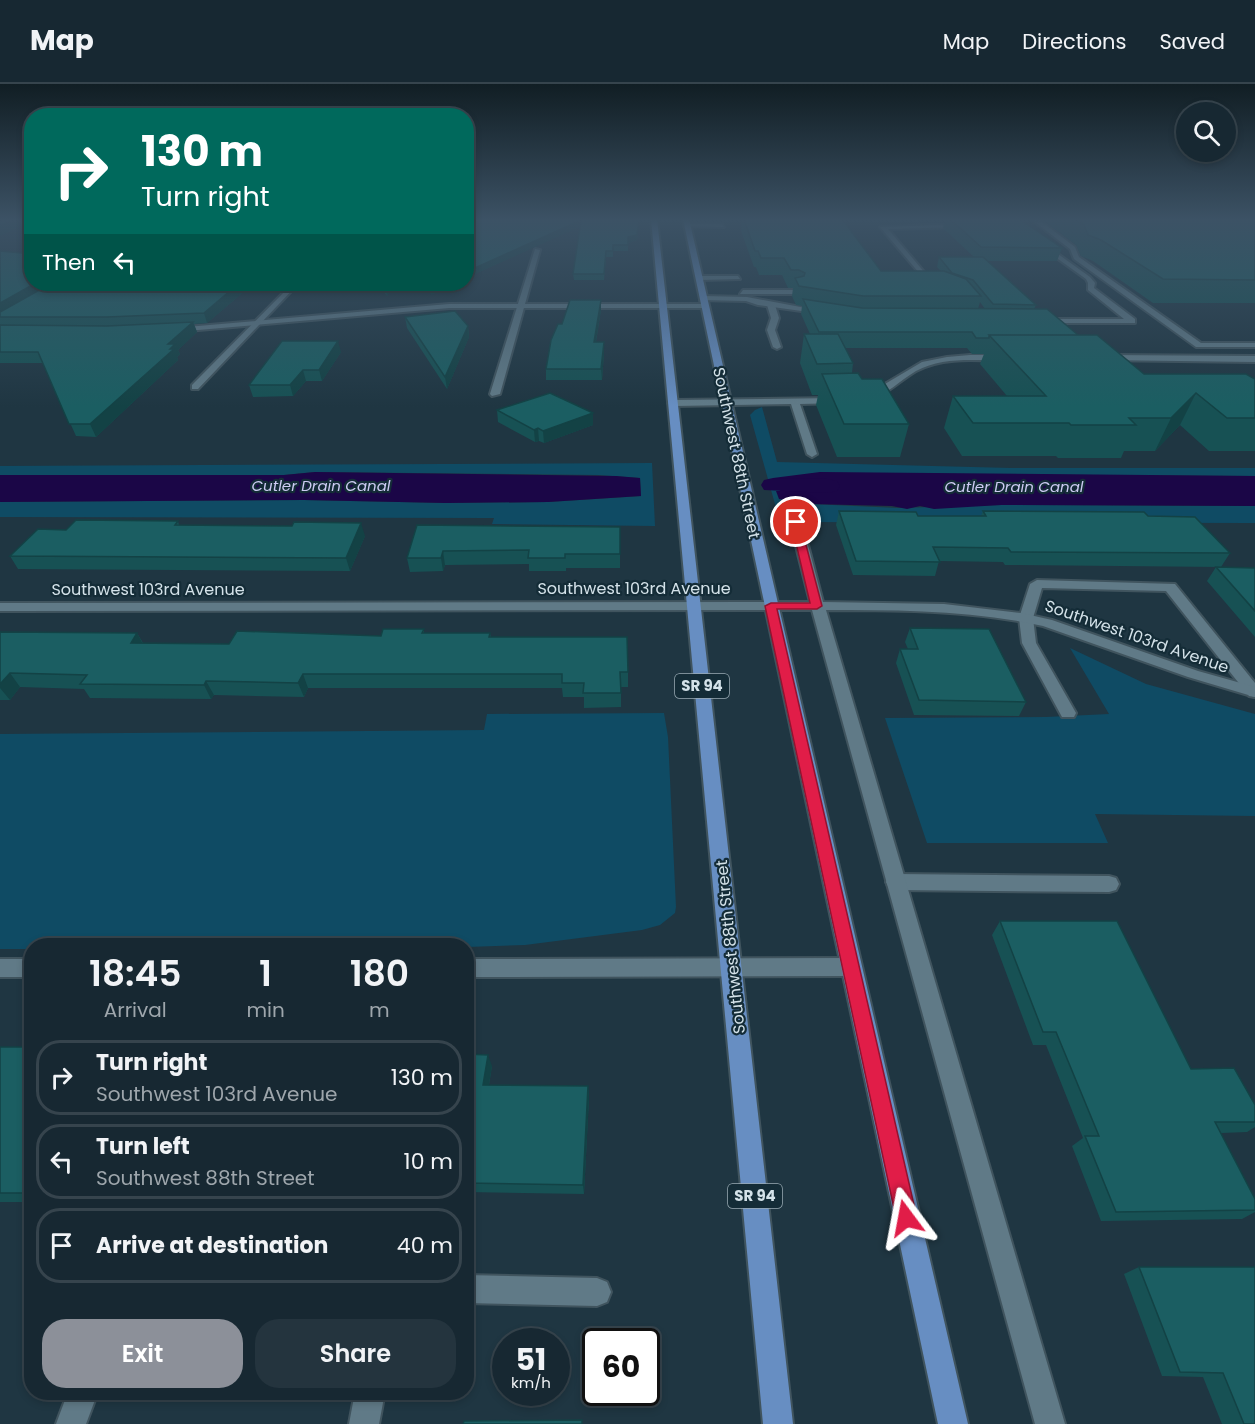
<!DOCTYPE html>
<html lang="en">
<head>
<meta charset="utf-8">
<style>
  body { margin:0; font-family:Poppins,sans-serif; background:#24343e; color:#f1f3f6; height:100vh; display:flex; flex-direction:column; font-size:22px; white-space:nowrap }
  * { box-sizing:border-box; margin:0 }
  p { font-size:20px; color:#9ea6ac }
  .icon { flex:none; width:33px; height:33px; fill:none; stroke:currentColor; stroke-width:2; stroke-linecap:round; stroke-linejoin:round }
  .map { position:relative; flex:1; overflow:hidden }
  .sheet { position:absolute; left:24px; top:854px; width:450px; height:462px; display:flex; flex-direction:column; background:#172832; border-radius:24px; box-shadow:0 3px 9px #0003,0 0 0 2px #36444d }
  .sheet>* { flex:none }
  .banner { position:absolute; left:24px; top:24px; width:450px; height:183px; border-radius:24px; box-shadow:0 3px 9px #0003,0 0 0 2px #36444d; background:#00695c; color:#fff; overflow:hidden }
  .tools { position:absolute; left:1176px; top:18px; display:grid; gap:12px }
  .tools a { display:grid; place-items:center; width:60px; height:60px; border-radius:50%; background:#172832; box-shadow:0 3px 9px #0003,0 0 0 2px #36444d; font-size:30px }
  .speed { position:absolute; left:492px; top:1244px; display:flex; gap:12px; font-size:30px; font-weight:700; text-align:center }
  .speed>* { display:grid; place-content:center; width:78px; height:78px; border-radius:50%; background:#172832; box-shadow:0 3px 9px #0003,0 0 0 2px #36444d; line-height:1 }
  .speed small { font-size:15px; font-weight:400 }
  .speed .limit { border:3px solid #111; border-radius:9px; background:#fff; color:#111 }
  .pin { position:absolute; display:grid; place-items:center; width:51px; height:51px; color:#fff; margin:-26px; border:3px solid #fff; border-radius:50%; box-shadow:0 2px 6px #0007 }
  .me { position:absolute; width:66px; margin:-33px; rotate:347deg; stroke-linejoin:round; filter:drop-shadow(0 0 4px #0008) }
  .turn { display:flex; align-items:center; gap:21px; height:126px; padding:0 18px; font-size:27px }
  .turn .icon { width:78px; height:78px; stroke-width:2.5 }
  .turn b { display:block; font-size:42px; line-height:51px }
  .then { display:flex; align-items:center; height:57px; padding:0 18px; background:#0003; gap:12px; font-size:22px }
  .eta { display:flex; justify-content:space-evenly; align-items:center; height:102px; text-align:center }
  .eta b { font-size:36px; font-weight:600; line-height:42px }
  .cta { display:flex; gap:12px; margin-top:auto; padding:12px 18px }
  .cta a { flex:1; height:69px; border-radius:24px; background:#8c9099; color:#fff; font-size:24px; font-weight:600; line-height:69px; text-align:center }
  .cta a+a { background:#24343e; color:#f1f3f6 }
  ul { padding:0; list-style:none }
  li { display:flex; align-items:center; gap:18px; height:75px; margin:0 12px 9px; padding:0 6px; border:3px solid #36444d; border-radius:24px }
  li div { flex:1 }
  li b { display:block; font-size:22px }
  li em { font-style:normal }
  header { display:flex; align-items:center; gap:36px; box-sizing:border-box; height:84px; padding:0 30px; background:#172832; border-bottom:2px solid #36444d }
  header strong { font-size:28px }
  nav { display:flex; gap:33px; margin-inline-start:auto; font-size:21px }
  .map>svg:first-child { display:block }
  .green { fill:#0f4b64 }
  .water { fill:#1b0647 }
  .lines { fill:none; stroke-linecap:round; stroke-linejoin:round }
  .canal { fill:#1b0647; fill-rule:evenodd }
  .service-casing { stroke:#40545e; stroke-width:4 }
  .minor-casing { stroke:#40545e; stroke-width:4 }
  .tertiary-casing { stroke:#40545e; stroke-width:4 }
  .primary-casing { stroke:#40545e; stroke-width:4 }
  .service { fill:#607a87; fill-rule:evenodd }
  .minor { fill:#607a87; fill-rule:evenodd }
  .tertiary { fill:#607a87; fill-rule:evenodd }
  .primary { fill:#678ec2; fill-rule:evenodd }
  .wall { fill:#175154; fill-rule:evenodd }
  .shaded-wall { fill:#134245 }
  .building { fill:#1b5e62; stroke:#134245; stroke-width:1.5 }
  .route { fill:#e11d48; stroke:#92132f; stroke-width:1.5 }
  .labels { text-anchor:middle; stroke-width:4.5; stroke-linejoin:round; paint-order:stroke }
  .far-water-label { font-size:15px; font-style:italic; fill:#cdcbf3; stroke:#142c37 }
  .shield { fill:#142c37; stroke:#9aabb4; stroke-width:1.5 }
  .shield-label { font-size:15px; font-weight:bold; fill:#d4e2e9 }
  .street-label { font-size:16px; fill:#d4e2e9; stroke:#142c37 }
</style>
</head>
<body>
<header>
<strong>Map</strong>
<nav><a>Map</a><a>Directions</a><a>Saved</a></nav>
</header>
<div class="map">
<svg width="1255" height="1340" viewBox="0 0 1255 1340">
  <rect width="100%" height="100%" fill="#1f3642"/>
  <path class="green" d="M762,323L777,378L1011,384H1255V392L813,389L779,401L781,407H777L789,417L811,420L898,424L1001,421L1255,422V439L780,438L750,331L755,326Z
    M652,379L655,442L492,440L494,434L0,433V418L304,416L446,419L548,418L641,412L640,394L598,391L315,388L284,391H0V382Z
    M1070,564L1146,600L1255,630V732L1095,730L1108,759H927L885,634L1046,633L1109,630Z
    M664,629L668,653L676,823L675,829L660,841L642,846L525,861L467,863L466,861H32L31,865H0V650L484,646L487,630Z"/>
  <path class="water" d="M315,388L616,392L640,394L641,412L548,418L446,419L304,416L0,418V391H284Z
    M820,388L1255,392V422L1001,421L934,425L920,422L907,425L892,422L811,420L779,415L776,407H780L779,401H774L773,394Z"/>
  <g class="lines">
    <path class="canal" d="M773,394L828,395L837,397L840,402L837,407L828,409L764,406L761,401L764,396Z"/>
    <g class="service-casing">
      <path id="service" d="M466,135H470L467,137Z
        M722,140L724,143L684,142L687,140Z
        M738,192L740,195L699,196L696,194L699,192Z
        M771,219L775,221L779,234L775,246L781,263L777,265L773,263L767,246L771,234L767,221Z
        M1037,496L1175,500L1255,599V613L1249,612L1166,507L1042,504L1033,534L1036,559L1076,629L1074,633H1062L1022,559L1019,534L1030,500Z
        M896,790L1109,792L1116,794L1119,800L1116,806L1109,808L896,806L889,804L886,798L889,792Z"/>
    </g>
    <g class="minor-casing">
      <path id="minor" d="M1031,135H1038L1075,163L1079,173L1201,259H1255V263H1196L1074,175L1070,165Z
        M967,140L965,143L888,145L930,195L941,198L939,201L926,197L880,143Z
        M1040,160H1044L1090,193L1095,199L1094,204L1135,235V239H1037V235H1124L1088,206V199L1086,195L1040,162Z
        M535,165L540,166L500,310L492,312L490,310Z
        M292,200H298L198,305H192V301Z
        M743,206H796L800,208L796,210H740Z
        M703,212L747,213L827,228L823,230L758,221L746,217L700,216Z
        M970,271H1003L1007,274L1003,277C974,276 942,273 916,287C899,297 887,311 868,316L863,313L922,278L947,273Z
        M1104,271L1255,272V278L1101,276L1100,274Z
        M837,314L842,317L840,319L800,320L817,370L812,373L807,370L791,320L673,322L668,319L673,316Z
        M796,434L802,438L823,518L944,520L1021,529L1052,536L1198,587L1255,603V613L1188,593L1043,542C971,526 899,526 826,526L1065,1340H1035L812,526L0,527V519L810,518L790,438Z
        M850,874L857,876L860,883L857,890L850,892L466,893V875Z
        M0,875H32V893H0Z
        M466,1191L597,1194L607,1198L611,1208L607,1218L597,1222L466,1219Z
        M68,1308H98L86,1340H56Z
        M355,1308H385L379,1340H349Z"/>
    </g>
    <g class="tertiary-casing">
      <path id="tertiary" d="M449,220H704L708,222L704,224H449L175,248L171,246L175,244Z"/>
    </g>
    <g class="primary-casing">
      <path id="primary" d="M651,135H657L793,1340H763Z
        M683,135H689L968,1340H938Z"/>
    </g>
    <use href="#service" class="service"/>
    <use href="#minor" class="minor"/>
    <use href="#tertiary" class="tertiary"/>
    <use href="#primary" class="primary"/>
  </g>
  <path class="wall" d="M639,135L637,156L628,159V167H613V173H606L604,196H574L573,190L580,142L466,194V139Z
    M742,135H842L881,187H941L937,183L939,173H974L943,144L945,135H1019L1062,164L1057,177H987L1036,221L1034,225L1144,290L1255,295V367H1209L1180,341L1155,367H1124L1121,374H1058L1056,372H962L944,344L953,312H1007L980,280L984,270H972L967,264H845L853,279L852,289L862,295L909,340L900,373H837L816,321L818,311H812L800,279L804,250H810L801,230L802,222L796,221L792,212L793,204H788L782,191H759L756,183H754L741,147ZM980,218L985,225H978Z
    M1042,135H1255V219H1153L1093,177L1081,172L1076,161Z
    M0,167L32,200H253L207,239L194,240L197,248L178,266L180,270L177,273L178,276L96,353L76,352L43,279H0Z
    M379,200H395L387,212Z
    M601,226L596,258H604V269L602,296H546V285L562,240Z
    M405,233L468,242L469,253L447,305L407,244Z
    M341,268L322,297H306L293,312L253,313L249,301Z
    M497,326L593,341L544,359L539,357L535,358L498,338Z
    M839,427L918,432H981L983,427L1148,432L1230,469L1221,483L1005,481L1003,478L939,477L935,492L853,491L836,441Z
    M178,437L179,441L365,452L350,487L18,485L10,472L66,446Z
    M417,441L620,443V484H566V487H529V480L445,481L443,487L410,488L407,474Z
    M1216,483L1255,484V553L1207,497Z
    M910,544L1026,618L1019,632L914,631L896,579L900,565H908L905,558Z
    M424,545V549H490L491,553L628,588V603H621V623L584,624V613H563L562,604H308L304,613L214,611L211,615L90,614L84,605L20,603L10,616H0V548L137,549L143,559L229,560L381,552Z
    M1000,837L1191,985L1255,1021V1043L1247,1048L1221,1049L1255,1115V1128L1242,1135L1101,1137L1072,1062L1083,1054L1046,961H1033L992,851Z
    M0,963H32V1118H0Z
    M466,970L492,982L489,1001L588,1002L589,1014L584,1110L466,1108Z
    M1139,1183H1255V1340H1222L1203,1293L1162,1292L1124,1190Z"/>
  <path class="shaded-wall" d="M14,135H32V137L0,152V142Z
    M639,135L637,156L628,159V153Z
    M581,136L582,142L466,194V188Z
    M34,200H55L0,232V219Z
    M238,200H253L207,239L204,229Z
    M387,200H395L387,212L385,202Z
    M441,200H456L431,211L430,205Z
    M601,216V226L594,269V258Z
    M193,238L197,248L178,266L180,270L177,273L178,276L96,353L90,340L168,260Z
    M468,242L469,253L447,305L445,293Z
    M338,257L341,268L322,297L319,286Z
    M604,258V269L602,296L601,285Z
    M303,286L306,297L293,312L290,301Z
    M1196,309L1180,341L1155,367L1171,334Z
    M593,329V341L544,359L543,347Z
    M538,344L539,357L535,358L534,346Z
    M361,439L365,452L350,487L346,474Z
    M443,467L445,481L443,487L441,474Z
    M137,549L145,564L131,559Z
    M10,589L20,603L10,616L0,604V600Z
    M303,590L308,604L304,613L298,599Z
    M206,597L214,611L211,615L204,601Z
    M488,971L492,982L487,1012L483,1001Z
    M588,1002L589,1014L584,1110L583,1101Z"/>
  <path class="building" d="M0,135H14L0,142Z
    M469,135H639L637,151L628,153V161H613V167H606L604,190H573L581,136L466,188V139Z
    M744,135H842L881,187H944L966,195L981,212H863L799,202L795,194L804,192L805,189L799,186H791L784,174H761L758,167H755Z
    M950,135H1019L1062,164L981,163Z
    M1076,135H1255V196L1163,195L1101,156L1088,151L1084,141Z
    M0,167L32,170V200H34L0,219Z
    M939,173H983L1036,221L993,220L973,196L952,189Z
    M50,200H238L204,229L107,233H0V228Z
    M433,200H441L430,205Z
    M803,215L862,224L1047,225L1078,251H989V254H976L972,248H819Z
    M570,216H601L594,258H604L601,285H546L551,256L558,240H562Z
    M455,227L468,242L445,293L405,233Z
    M193,238L168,260H175L170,265H174L90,340H69L38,268H0V241L107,242Z
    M804,250H838L853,279L817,280Z
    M989,251H1097L1144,290H1246L1255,295V334H1227L1196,309L1171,334H1129L1136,341H1071L1069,339H973L953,312H1046Z
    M282,257H338L319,286H303L290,301H249Z
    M858,289L862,295H882L909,340H844L822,290Z
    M550,309L593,329L543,347L538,344L534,346L497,326Z
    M839,427L916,428L918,432H986L983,427L1144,428L1148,432L1195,433L1230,469L1011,468L1008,464L933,463L940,478L856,477Z
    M76,436L178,437L175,441L292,442L294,438L361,439L346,474L10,472L38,445L66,446Z
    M417,441L620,443V470H565V474H528L529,466L443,467L441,474H407Z
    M1216,483L1255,484V527Z
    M910,544L989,545L1026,618L919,616L900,565H918Z
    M383,545H424L422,549H490L489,553H627L628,588H620L621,609H583L584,599H562V590H303L298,599L206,597L204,601L80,600L87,591L10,589L0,600V548L137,549L131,559L229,560L237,547L381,552Z
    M1000,837H1117L1191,985L1234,984L1255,1021V1038H1215L1255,1115V1126L1116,1128L1085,1052H1099L1056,948H1043Z
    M0,963H32V1109H0Z
    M466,970L488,971L483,1001L588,1002L583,1101L466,1099Z
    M1139,1183H1255V1340H1244L1223,1289L1180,1288Z
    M582,1336V1340H463L464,1337Z"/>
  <linearGradient id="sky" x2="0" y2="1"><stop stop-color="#111e24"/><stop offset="0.42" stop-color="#3c5265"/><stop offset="1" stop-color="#3c5265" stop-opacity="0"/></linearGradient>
  <rect width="1255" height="323" fill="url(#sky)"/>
  <path class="route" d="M796,435L800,438L822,522L817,525H777L917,1134L914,1142L906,1145L899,1142L896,1134L765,522L771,519H810L791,438Z"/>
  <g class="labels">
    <g class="far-water-label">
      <text x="321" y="407">Cutler Drain Canal</text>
      <text x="1014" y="408">Cutler Drain Canal</text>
    </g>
    <g class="shield">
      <rect x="675" y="590" width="54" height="24" rx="4.5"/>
      <rect x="728" y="1100" width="54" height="24" rx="4.5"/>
    </g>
    <g class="shield-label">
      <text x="702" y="607">SR 94</text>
      <text x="755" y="1117">SR 94</text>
    </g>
    <g class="street-label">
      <text transform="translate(737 369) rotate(78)" y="6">Southwest 88th Street</text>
      <text x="634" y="510">Southwest 103rd Avenue</text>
      <text x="148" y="511">Southwest 103rd Avenue</text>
      <text transform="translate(1137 552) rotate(19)" y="6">Southwest 103rd Avenue</text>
      <text transform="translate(730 863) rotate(-96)" y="6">Southwest 88th Street</text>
    </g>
  </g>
</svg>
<div class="tools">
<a><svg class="icon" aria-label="search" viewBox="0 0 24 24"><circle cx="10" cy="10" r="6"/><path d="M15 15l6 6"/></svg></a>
</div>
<div class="speed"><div>51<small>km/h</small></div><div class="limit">60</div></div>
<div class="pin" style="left:796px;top:438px;background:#d93025"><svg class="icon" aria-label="arrive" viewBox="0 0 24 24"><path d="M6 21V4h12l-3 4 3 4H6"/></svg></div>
<svg class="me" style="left:906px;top:1134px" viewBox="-20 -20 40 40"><path d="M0-17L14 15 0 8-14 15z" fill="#e11d48" stroke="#fff" stroke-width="4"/></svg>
<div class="banner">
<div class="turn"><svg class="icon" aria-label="right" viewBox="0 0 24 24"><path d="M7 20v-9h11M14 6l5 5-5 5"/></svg><div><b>130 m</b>Turn right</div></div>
<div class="then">Then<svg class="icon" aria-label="left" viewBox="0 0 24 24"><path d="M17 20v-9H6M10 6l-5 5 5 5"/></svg></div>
</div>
<section class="sheet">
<div class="eta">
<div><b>18:45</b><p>Arrival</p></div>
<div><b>1</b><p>min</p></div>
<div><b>180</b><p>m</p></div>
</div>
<ul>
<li><svg class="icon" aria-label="right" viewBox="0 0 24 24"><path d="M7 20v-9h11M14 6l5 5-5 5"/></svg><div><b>Turn right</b><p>Southwest 103rd Avenue</p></div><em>130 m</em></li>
<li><svg class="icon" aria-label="left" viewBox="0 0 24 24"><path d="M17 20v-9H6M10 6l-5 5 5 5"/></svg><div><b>Turn left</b><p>Southwest 88th Street</p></div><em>10 m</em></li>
<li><svg class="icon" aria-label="arrive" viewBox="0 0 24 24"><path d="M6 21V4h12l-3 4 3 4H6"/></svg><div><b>Arrive at destination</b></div><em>40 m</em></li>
</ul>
<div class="cta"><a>Exit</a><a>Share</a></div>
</section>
</div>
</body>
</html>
